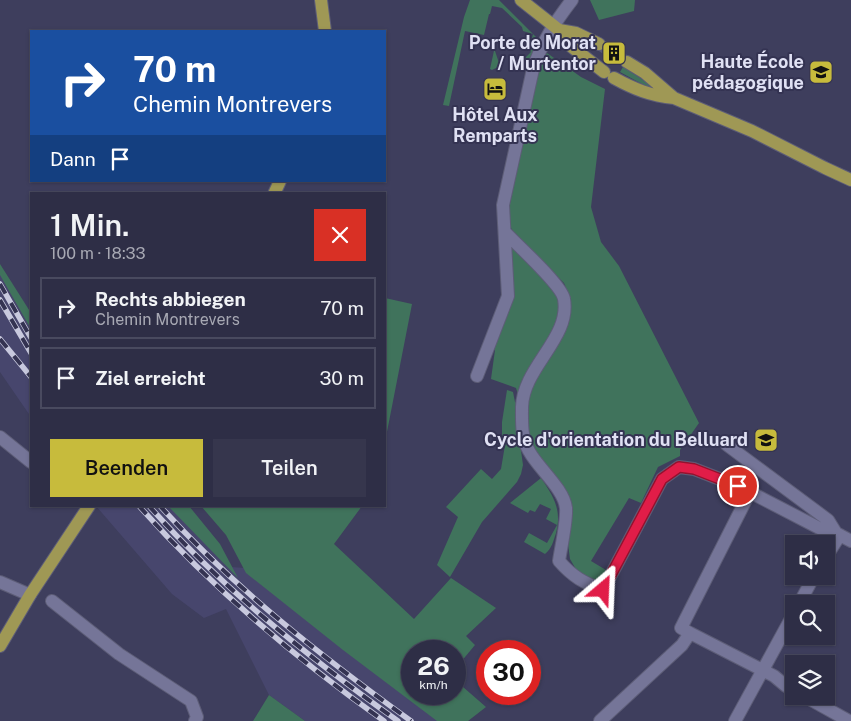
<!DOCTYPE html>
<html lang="de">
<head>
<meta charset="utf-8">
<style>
  body { margin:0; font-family:"Public Sans",sans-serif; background:#36364d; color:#f1f3f6; height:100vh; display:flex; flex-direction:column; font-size:19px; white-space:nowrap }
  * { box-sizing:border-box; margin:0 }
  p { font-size:16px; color:#a7a8b3 }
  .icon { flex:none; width:28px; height:28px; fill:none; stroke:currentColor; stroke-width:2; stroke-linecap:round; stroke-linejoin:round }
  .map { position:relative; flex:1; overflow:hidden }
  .sheet { position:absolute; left:30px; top:192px; width:356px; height:315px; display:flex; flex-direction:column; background:#2e2e46; border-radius:0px; box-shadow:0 1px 4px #0004,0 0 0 1px #494a5f }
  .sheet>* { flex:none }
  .banner { position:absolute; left:30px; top:30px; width:356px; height:152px; border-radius:0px; box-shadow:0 1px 4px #0004,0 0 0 1px #494a5f; background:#1a4fa0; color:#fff; overflow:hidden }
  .tools { position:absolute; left:785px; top:535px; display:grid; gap:10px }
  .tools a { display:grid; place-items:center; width:50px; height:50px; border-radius:0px; background:#2e2e46; box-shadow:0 1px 4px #0004,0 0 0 1px #494a5f; font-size:25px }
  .speed { position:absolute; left:401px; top:640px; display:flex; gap:10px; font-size:25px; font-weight:700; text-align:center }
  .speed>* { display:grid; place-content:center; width:65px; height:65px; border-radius:50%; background:#2e2e46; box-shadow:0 1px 4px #0004,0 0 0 1px #494a5f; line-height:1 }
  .speed small { font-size:12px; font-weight:400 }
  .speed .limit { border:8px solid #d22; background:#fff; color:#111 }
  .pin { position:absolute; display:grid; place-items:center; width:42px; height:42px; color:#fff; margin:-21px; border:2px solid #fff; border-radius:50%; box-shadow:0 1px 5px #0007 }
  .me { position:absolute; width:55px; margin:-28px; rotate:26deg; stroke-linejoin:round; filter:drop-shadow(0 0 4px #0008) }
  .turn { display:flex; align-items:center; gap:18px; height:105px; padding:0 20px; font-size:22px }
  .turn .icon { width:65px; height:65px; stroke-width:2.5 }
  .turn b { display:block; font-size:35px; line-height:42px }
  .then { display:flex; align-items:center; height:48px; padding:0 20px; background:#0003; gap:10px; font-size:19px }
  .round { display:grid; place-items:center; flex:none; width:52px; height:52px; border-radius:0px; background:#36364d }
  .summary { display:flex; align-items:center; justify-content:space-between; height:85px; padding:0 20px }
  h1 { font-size:30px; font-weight:600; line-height:38px }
  .primary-button { display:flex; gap:10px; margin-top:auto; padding:10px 20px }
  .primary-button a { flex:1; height:58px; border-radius:0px; background:#c7bb3c; color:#111; font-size:20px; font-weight:600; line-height:58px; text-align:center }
  .primary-button a+a { background:#36364d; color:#f1f3f6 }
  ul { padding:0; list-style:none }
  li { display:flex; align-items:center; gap:15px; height:62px; margin:0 10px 8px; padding:0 10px; border:2px solid #494a5f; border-radius:0px }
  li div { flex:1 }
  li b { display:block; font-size:19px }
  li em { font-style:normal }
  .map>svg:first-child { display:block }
  .built { fill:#47466d }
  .green { fill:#40735c }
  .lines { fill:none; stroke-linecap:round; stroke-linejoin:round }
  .major-tunnel { stroke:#565674; stroke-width:12; stroke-dasharray:12 6; stroke-linecap:butt }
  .minor-casing { stroke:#5d5d77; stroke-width:14 }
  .major-casing { stroke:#5d5d77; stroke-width:14 }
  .minor { stroke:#757598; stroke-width:12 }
  .major { stroke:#9f9855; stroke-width:12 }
  .rail-casing { stroke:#c8c9de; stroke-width:5.5 }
  .rail { stroke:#343352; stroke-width:4; stroke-dasharray:11; stroke-linecap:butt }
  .route-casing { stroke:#92132f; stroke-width:12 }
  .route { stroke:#e11d48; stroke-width:9 }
  .labels { text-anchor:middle; stroke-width:4; stroke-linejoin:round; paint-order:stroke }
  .poi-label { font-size:18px; font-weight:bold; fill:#e0e1f4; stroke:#343352; text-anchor:end }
</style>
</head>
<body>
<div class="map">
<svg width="851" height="721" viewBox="0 0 851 721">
  <rect width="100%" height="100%" fill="#3e3e5d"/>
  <path class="built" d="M0,267L31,318V417L0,372Z
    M96,506H182L231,567L259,569L412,651V694L445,721H305L269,695L226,609L204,618L172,594Z"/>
  <path class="green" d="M470,0H499L536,37V44L529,61L524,59L531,52L529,49L533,34L523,31L522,27L502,8L492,6L490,14H489L484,35L465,31L449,106L443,105L464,17Z
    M590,0H635L634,11L599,20Z
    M497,37L495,51L500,66L492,70L490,69Z
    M547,53L581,77L605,89L591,207L601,242L619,266L699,423L680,450V456L658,467L641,503L629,498L591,561L606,570L602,577L595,580L585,577L577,571L570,559L568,544L570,510L532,447L528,430L527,401L569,295L564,283L515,235L510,226L508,213L535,82L542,62Z
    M623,67L665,94L642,84L620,72Z
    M512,249L516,250C530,263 548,276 556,293C568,321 532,371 519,397L516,388L491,379L495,350L493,349L510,250Z
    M0,264L31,313V329L0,275Z
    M385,298L412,304L385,442Z
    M507,390L513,392L515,402L518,404L517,422L523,465L521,474L517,482L482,522L450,577L437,565L458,517L446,507L481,469L492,479L501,469L505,445L502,438V422Z
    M541,478C554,497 562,510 556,533C553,542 552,548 545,554L524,542L529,533L547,543L557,525L546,519L551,509L540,504L535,512L530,510L528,513L510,503Z
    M168,506H189L220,544L238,578Z
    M201,506H362L334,544L414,619L451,578L496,608L466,636L475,645L455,669V651H412V694H455V680L486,707L468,721H437L343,650L246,573L226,535Z
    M269,695L305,721H253Z"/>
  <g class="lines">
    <path class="major-tunnel" d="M599,44L627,62"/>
    <g class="minor-casing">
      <path id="minor" d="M505,232C517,245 562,285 564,299C571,338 523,367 522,407C522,422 521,438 529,451C538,468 564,489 566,508C567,522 561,547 559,561C573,577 584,583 603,590L662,479L679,467L694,469L738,486L821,529L836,533L851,541
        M477,376L508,296L503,205L533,69C542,42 555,22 572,0
        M0,437L31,462
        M727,445L828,520L836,533
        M826,557L840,535
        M0,582L30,595
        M52,601L119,654L191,701L197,717L195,721
        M799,604L814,576
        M690,633L774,676L786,686L794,691
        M804,696L849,721
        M600,721L682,645L690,633L681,628L750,492
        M735,721L794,613"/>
    </g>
    <g class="major-casing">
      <path id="major" d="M321,0L325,31
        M521,0L559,30L572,47L604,72
        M559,30L576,33L599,44
        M627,62L645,73L674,98L752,131L825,168L851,180
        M614,78C634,89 651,96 674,98
        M274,194L280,181
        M0,646L30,595L89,506"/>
    </g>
    <use href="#minor" class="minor"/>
    <use href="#major" class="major"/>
    <g class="rail-casing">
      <path id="rail" d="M0,284L31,338
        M0,300L31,353
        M0,339L31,377
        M139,506C212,588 295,658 384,721
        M149,506C223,589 308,657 398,721
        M160,506C235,589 321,656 411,721"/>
    </g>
    <use href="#rail" class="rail"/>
  </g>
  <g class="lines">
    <g class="route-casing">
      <path id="route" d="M603,590L662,479L679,467L694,469L738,486"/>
    </g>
    <use href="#route" class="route"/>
  </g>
  <defs>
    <g id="building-square" transform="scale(1.25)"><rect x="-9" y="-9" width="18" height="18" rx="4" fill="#c7bb3c" stroke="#343352"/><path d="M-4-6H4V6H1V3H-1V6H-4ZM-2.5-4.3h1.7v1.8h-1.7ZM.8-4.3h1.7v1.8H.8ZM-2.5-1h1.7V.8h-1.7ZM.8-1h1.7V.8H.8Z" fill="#111"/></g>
    <g id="university-square" transform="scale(1.25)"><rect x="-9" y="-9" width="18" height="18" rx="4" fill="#c7bb3c" stroke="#343352"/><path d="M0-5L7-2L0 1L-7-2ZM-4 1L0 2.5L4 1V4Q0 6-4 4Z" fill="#111"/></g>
    <g id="hotel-square" transform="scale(1.25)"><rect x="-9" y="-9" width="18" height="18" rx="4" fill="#c7bb3c" stroke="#343352"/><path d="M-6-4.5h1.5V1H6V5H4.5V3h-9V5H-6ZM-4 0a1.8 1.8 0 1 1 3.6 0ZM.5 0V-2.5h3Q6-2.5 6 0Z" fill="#111"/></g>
    <g id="school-square" transform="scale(1.25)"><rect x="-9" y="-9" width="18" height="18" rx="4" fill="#c7bb3c" stroke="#343352"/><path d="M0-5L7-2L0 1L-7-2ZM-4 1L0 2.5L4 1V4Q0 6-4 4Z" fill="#111"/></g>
  </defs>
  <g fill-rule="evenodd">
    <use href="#building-square" x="614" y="53"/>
    <use href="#university-square" x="821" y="72"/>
    <use href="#hotel-square" x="495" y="89"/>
    <use href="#school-square" x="766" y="440"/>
  </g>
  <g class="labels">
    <g class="poi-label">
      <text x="596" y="49">Porte de Morat<tspan x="596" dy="21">/ Murtentor</tspan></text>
      <text x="804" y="68">Haute École<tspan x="804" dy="21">pédagogique</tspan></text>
      <text x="495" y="121" text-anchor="middle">Hôtel Aux<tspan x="495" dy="21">Remparts</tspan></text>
      <text x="748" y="446">Cycle d'orientation du Belluard</text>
    </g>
  </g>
</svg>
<div class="tools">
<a><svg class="icon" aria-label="sound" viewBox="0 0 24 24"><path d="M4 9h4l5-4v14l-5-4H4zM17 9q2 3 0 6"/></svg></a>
<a><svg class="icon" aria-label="search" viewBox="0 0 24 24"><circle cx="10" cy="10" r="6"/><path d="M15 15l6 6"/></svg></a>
<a><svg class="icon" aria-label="layers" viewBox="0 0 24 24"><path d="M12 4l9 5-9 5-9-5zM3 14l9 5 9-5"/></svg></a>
</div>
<div class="speed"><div>26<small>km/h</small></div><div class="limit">30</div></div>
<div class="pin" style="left:738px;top:486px;background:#d93025"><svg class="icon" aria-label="arrive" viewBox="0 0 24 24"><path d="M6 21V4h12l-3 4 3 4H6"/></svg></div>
<svg class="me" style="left:603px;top:590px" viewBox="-20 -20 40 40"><path d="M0-17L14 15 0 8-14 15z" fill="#e11d48" stroke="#fff" stroke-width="4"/></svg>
<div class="banner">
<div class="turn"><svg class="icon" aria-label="right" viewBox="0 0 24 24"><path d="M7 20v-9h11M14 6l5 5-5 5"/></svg><div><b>70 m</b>Chemin Montrevers</div></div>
<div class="then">Dann<svg class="icon" aria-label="arrive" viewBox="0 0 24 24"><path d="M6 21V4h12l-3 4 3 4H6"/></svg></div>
</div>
<section class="sheet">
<div class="summary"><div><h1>1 Min.</h1><p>100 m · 18:33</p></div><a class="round" style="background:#d93025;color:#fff"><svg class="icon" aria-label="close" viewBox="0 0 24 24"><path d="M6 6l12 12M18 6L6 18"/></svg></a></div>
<ul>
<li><svg class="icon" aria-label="right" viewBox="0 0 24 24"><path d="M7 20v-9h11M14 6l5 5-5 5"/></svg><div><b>Rechts abbiegen</b><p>Chemin Montrevers</p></div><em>70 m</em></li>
<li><svg class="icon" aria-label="arrive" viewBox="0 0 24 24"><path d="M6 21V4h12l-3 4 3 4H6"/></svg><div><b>Ziel erreicht</b></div><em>30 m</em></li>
</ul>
<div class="primary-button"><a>Beenden</a><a>Teilen</a></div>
</section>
</div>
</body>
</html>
